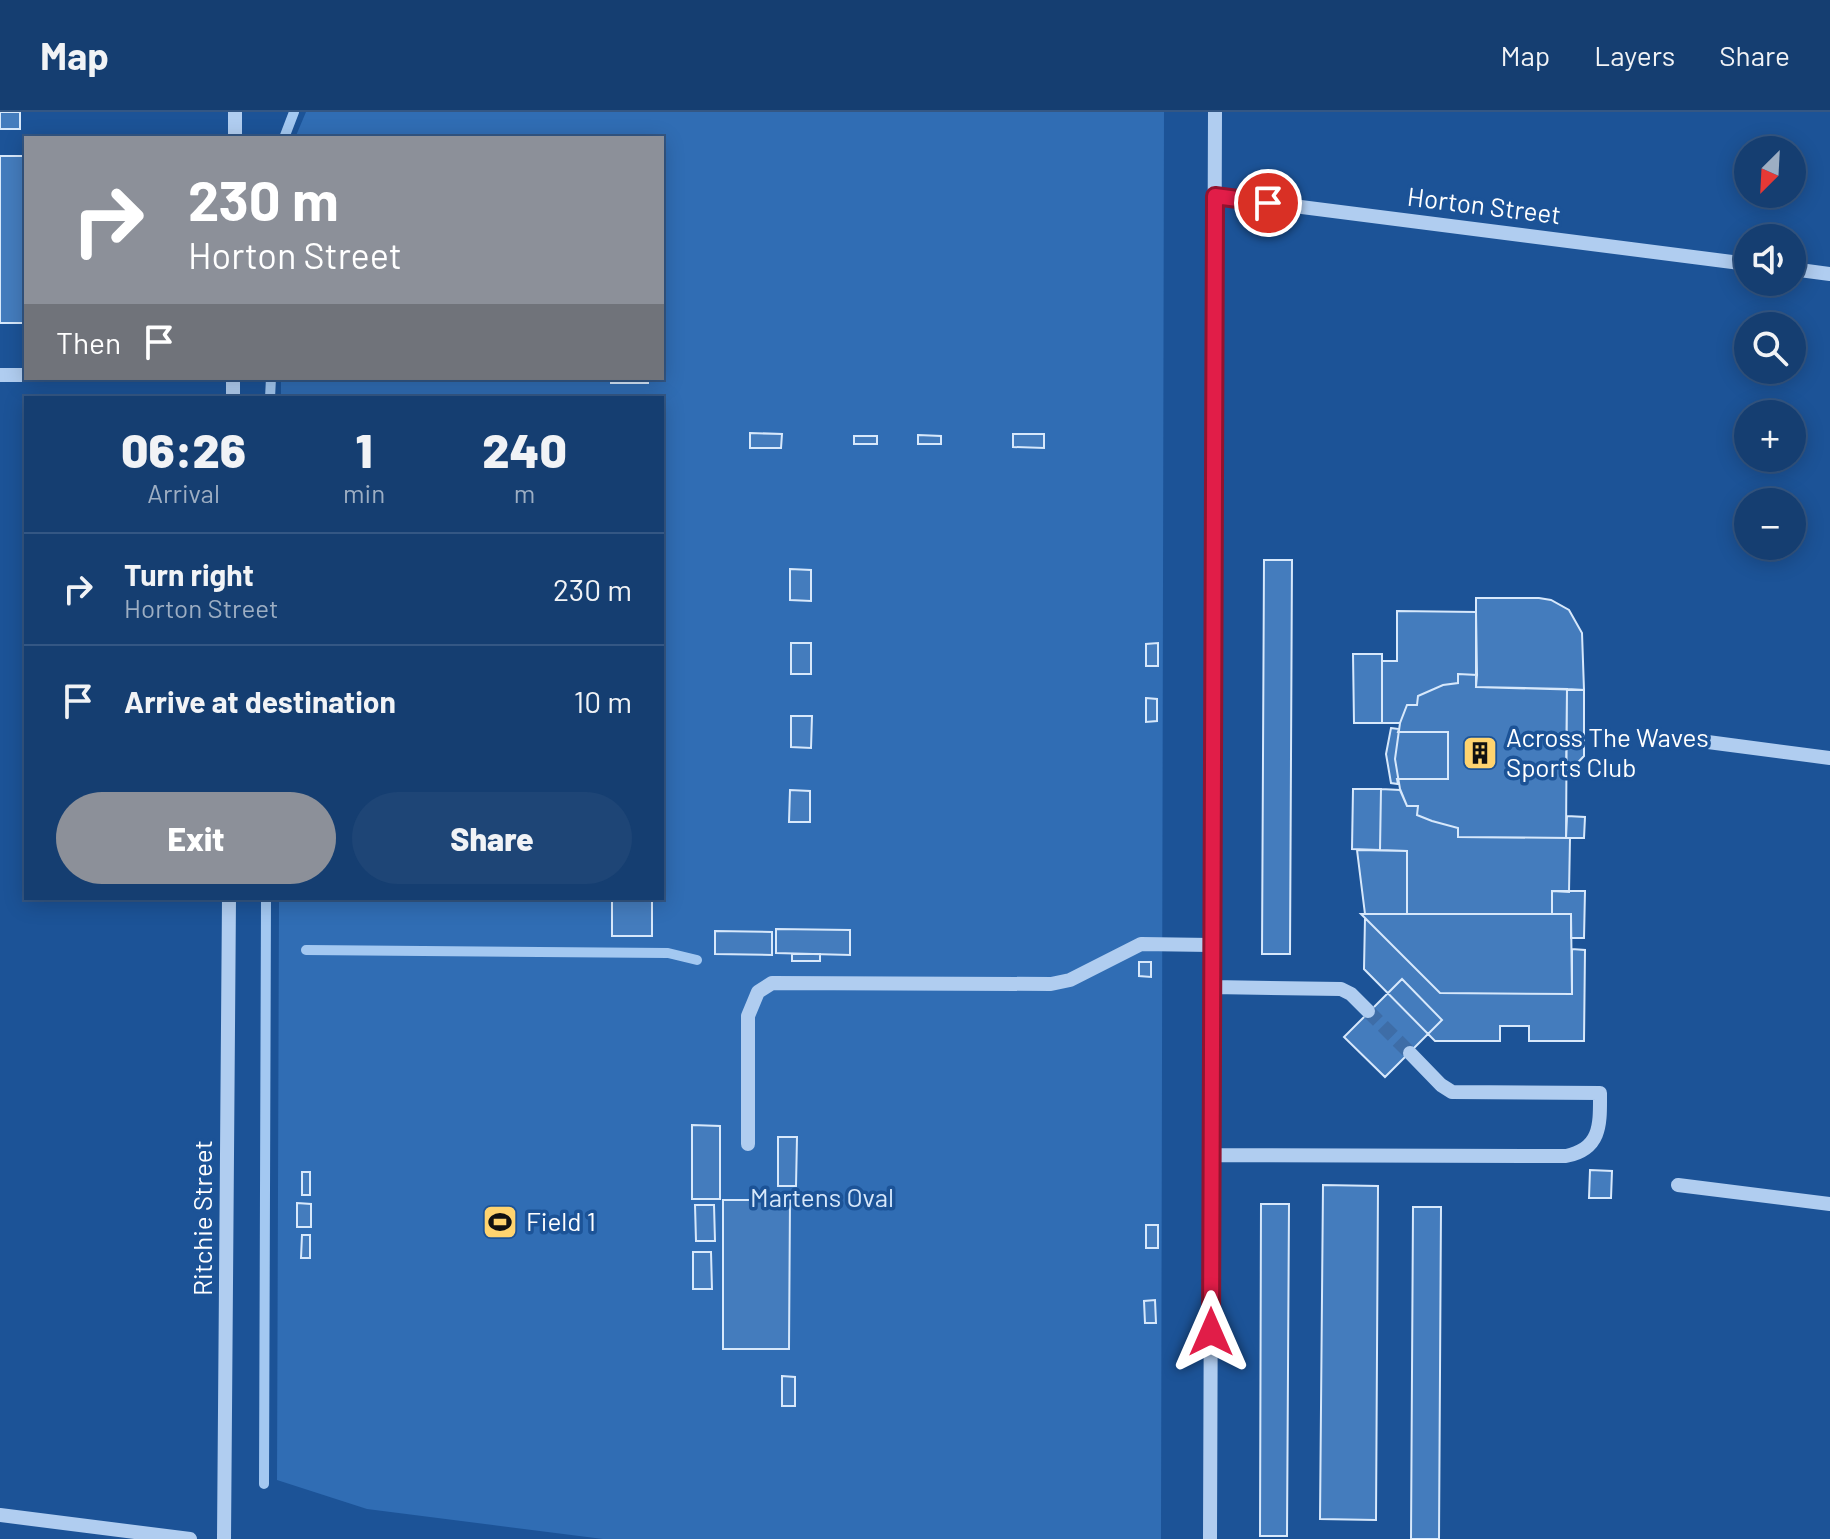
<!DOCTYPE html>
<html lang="en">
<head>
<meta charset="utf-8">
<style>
  body { margin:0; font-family:Barlow,sans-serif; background:#1e4576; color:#f1f3f6; height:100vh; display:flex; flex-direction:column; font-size:30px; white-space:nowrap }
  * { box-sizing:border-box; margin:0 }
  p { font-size:26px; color:#9daec3 }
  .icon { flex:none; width:44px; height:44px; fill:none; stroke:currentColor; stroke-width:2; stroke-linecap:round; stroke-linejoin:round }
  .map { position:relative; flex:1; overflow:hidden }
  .details { position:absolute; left:24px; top:284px; width:640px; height:504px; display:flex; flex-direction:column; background:#153e71; border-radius:0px; box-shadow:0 4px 20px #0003,0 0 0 2px #345784 }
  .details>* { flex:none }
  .top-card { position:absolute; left:24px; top:24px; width:640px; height:244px; border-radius:0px; box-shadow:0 4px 20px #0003,0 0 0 2px #345784; background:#8c9099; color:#fff; overflow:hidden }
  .needle { width:52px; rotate:204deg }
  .controls { position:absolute; left:1734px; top:24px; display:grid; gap:16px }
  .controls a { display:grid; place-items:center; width:72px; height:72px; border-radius:50%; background:#153e71; box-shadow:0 4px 20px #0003,0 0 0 2px #345784; font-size:40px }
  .pin { position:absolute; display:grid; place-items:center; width:68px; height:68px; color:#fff; margin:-34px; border:4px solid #fff; border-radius:50%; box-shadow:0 2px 8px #0007 }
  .me { position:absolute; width:88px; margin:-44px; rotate:0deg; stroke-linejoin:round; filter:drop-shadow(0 0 6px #0008) }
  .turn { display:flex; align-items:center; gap:28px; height:168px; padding:0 32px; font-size:36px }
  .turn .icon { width:104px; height:104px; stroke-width:2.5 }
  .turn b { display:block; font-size:56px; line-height:68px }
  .then { display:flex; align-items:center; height:76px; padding:0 32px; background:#0003; gap:16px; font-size:30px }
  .eta { display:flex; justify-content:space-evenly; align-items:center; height:136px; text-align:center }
  .eta b { font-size:48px; font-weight:800; line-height:56px }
  .button { display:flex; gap:16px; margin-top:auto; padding:16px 32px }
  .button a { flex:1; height:92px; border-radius:48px; background:#8c9099; color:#fff; font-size:32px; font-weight:800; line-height:92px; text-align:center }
  .button a+a { background:#1e4576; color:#f1f3f6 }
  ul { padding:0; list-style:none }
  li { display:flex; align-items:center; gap:24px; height:112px; padding:0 32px; border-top:2px solid #345784 }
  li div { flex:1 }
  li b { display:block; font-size:30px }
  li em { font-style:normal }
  header { display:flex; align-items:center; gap:48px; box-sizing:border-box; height:112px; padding:0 40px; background:#153e71; border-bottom:2px solid #345784 }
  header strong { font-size:38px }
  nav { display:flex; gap:44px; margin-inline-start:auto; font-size:28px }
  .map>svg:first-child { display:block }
  .green { fill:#306db4 }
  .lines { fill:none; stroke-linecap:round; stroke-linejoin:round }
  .stream { stroke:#a3c8f1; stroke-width:10 }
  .building { fill:#447cbd; stroke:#d7e8fb; stroke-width:2 }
  .minor-tunnel { stroke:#3e6da7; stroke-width:14; stroke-dasharray:14 7; stroke-linecap:butt }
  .minor { stroke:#b0cdf0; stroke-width:14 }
  .route-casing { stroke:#92132f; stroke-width:20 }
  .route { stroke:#e11d48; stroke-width:14 }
  .labels { text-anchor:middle; stroke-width:7; stroke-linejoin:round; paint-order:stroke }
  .street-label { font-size:26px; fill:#fff; stroke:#1c5397 }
  .poi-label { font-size:26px; fill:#fff; stroke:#1c5397; text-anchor:start }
  .park-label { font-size:26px; fill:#d7e8fb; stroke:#1c5397 }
</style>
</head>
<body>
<header>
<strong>Map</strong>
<nav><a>Map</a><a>Layers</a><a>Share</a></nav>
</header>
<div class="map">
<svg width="1830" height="1427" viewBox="0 0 1830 1427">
  <rect width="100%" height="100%" fill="#1c5397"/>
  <path class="green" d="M306,0H1164L1161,1427H603L367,1397L277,1368L279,786H662V286H281V266H662V26H295Z"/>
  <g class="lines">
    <path class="stream" d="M284,26L294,0
      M270,286L271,266
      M306,838L668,841L697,848
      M264,1372L266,786"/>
  </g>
  <path class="building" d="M0,0H20V17H0Z
    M0,44H26V211H0Z
    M611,266H648V271H611Z
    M750,321L782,322L781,336H750Z
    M1013,322H1044V336L1013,335Z
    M918,323L941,324V332H918Z
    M854,324H877V332H854Z
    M1264,448H1292L1290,842H1262Z
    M790,457L811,458V489L790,488Z
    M1476,486H1539L1551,488L1569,498L1582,521L1584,578L1476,575Z
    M1397,499L1476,500L1477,563L1458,562V571L1443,573L1418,584L1417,593H1407L1400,611H1382V549H1397Z
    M791,531H811V562H791Z
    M1158,531V554H1146V532Z
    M1353,542H1382V611H1354Z
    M1458,562L1477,563L1476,575L1567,577L1566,726L1458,725V716L1432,709L1417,703L1418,694H1407L1400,677L1395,647L1400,611L1407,593H1417L1418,584L1443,573L1458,571Z
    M1567,577L1584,578V644L1566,663Z
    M1146,586L1157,587V609L1146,610Z
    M791,604H812L811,636L791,635Z
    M1391,616L1399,617L1398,620H1448V667H1397L1398,672L1391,671L1386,642Z
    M1353,677H1381L1380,738L1352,737Z
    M1381,677L1400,678L1407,694H1418L1417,703L1432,709L1458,716V725L1570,726L1569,780L1552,779V802H1407V739L1380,738Z
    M790,678L810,679V710H789Z
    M1567,704L1585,705L1584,726H1566Z
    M1357,738L1407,739V802H1365Z
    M1552,779H1585L1584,826H1571V802H1552Z
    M612,786H652V824H612Z
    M1361,802H1571L1572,882L1440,881Z
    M1365,806L1440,881L1572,882V837L1585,838L1584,929H1529V914H1500V929H1435L1364,857Z
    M776,817L850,818V843L776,841Z
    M715,819L772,820V843L715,842Z
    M792,842H820V849H792Z
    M1139,850H1151V865L1139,864Z
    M1402,867L1442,908L1385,965L1344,925Z
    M692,1013L720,1014V1087H692Z
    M778,1025H797L796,1074H778Z
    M1590,1058L1612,1059L1611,1086H1589Z
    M302,1060H310V1083H302Z
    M1323,1073L1378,1074L1376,1408L1320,1407Z
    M723,1088H790L789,1237H723Z
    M297,1091L311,1092V1115H297Z
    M1261,1092H1289L1287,1424H1260Z
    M695,1093H714L715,1129H696Z
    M1413,1095H1441L1439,1427H1411Z
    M1146,1113H1158V1136H1146Z
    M302,1123H310V1146H301Z
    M693,1140H711L712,1177H693Z
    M1155,1188L1156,1211H1145L1144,1189Z
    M782,1264L795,1265V1294H782Z"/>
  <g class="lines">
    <path class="minor-tunnel" d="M1368,899L1410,941"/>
    <path class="minor" d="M235,26V0
      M1215,84L1748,152
      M1792,157L1830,162
      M0,263H26
      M233,286V266
      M1685,627L1830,646
      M1212,875L1341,877L1351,882L1368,899
      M748,1032V904L758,880L772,871L1051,872L1070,868L1141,832L1211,833
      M1212,1043L1566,1044C1602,1037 1600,1011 1600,981L1452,980L1441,973L1410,941
      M1678,1073L1830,1092
      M0,1403L190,1427
      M224,1427L229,786
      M1210,1427L1215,0"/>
  </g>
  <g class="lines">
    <g class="route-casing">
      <path id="route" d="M1211,1220L1215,84L1268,91"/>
    </g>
    <use href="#route" class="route"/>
  </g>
  <defs>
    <g id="building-square" transform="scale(1.8)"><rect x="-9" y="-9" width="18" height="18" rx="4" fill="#ffd46f" stroke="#1c5397"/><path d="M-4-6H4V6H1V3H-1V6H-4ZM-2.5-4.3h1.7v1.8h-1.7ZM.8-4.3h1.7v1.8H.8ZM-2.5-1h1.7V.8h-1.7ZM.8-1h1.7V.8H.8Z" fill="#111"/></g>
    <g id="stadium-square" transform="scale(1.8)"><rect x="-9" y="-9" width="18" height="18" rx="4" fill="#ffd46f" stroke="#1c5397"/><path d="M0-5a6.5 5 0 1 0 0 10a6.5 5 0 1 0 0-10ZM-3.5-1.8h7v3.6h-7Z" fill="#111"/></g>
  </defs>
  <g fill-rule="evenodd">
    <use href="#building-square" x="1480" y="641"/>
    <use href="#stadium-square" x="500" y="1110"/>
  </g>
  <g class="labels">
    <g class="street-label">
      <text transform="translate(1484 94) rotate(7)" y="9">Horton Street</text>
      <text transform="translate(203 1106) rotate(-90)" y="9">Ritchie Street</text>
    </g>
    <g class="poi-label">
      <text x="1506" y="635">Across The Waves<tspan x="1506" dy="30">Sports Club</tspan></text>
      <text x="526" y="1119">Field 1</text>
    </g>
    <g class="park-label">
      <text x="822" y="1095">Martens Oval</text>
    </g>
  </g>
</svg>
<div class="controls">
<a><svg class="needle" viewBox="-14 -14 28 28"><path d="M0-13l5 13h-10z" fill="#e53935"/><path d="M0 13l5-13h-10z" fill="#9daec3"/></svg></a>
<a><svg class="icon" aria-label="sound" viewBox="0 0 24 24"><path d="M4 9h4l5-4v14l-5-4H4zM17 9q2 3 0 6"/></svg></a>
<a><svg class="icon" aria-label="search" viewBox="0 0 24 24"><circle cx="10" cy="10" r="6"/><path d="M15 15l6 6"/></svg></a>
<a>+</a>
<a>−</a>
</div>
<div class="pin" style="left:1268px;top:91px;background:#d93025"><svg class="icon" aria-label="arrive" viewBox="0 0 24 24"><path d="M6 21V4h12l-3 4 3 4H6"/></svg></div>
<svg class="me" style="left:1211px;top:1220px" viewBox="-20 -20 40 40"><path d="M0-17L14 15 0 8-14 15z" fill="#e11d48" stroke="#fff" stroke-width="4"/></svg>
<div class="top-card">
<div class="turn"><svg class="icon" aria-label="right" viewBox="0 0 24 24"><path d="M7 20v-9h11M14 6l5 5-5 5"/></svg><div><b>230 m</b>Horton Street</div></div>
<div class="then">Then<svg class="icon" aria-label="arrive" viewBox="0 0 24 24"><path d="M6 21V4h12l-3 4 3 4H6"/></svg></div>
</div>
<section class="details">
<div class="eta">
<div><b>06:26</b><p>Arrival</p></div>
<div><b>1</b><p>min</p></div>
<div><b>240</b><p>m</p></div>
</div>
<ul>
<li><svg class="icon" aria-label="right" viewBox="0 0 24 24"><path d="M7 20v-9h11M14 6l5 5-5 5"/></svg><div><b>Turn right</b><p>Horton Street</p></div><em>230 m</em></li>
<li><svg class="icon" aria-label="arrive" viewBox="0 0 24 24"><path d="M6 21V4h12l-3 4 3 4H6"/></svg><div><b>Arrive at destination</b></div><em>10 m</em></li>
</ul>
<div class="button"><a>Exit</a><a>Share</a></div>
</section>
</div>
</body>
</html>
